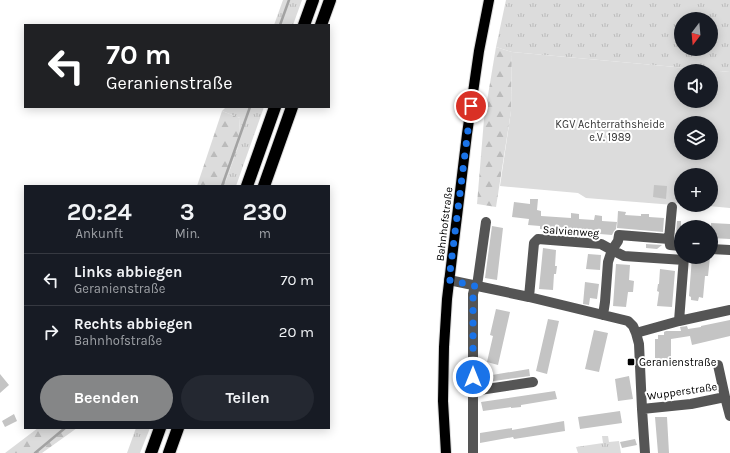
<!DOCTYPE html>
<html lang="de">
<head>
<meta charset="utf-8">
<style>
  body { margin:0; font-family:Karla,sans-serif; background:#242831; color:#f1f3f6; height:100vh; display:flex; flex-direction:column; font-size:15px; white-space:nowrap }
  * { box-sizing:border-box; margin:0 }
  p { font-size:13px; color:#9ea1a6 }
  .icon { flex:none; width:22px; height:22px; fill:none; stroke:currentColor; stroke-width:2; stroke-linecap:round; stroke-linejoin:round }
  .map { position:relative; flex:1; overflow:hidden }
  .drawer { position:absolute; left:24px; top:185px; width:306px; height:244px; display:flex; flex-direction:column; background:#171b24; border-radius:0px; box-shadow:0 2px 10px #0003 }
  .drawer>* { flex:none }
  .guide { position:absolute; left:24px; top:24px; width:306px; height:84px; border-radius:0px; box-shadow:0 2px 10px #0003; background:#202124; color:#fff; overflow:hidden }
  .needle { width:26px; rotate:196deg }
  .tools { position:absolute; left:674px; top:12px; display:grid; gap:8px }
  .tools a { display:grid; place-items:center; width:44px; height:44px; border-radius:50%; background:#171b24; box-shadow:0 2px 10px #0003; font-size:20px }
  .pin { position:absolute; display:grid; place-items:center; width:34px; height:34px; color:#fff; margin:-17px; border:2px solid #fff; border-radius:50%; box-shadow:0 1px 4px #0007 }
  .me { position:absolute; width:44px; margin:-22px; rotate:0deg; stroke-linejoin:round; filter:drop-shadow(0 0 3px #0008) }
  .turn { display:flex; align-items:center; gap:14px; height:84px; padding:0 16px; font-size:18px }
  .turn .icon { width:52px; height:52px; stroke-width:2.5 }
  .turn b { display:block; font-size:28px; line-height:34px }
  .eta { display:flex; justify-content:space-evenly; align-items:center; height:68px; text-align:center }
  .eta b { font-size:24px; font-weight:700; line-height:28px }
  .primary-button { display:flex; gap:8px; margin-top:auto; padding:8px 16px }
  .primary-button a { flex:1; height:46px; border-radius:24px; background:#858687; color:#fff; font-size:16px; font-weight:700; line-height:46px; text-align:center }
  .primary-button a+a { background:#242831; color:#f1f3f6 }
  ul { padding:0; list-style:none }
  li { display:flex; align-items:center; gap:12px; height:52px; padding:0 16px; border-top:1px solid #363941 }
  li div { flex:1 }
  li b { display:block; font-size:15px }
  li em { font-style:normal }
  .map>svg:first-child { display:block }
  .grass { fill:url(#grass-tufts); fill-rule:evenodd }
  .forest { fill:url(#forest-firs) }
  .garden { fill:#dcdcdc; fill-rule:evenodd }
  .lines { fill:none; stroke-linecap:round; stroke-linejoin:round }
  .stream { stroke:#a3a3a3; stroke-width:2.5 }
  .building { fill:#c4c4c4 }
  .major-casing { stroke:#dbdbdb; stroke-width:12 }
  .highway-casing { stroke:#dbdbdb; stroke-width:14 }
  .minor { stroke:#555; stroke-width:10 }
  .major { stroke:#000; stroke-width:10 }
  .highway { stroke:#000; stroke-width:12 }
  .route { stroke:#1a73e8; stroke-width:7; stroke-dasharray:0 12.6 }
  .poi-dot { fill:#000; stroke:#fff; stroke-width:1.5 }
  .labels { text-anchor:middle; stroke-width:4; stroke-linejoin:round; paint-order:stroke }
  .park-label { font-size:11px; fill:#333; stroke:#fff }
  .street-label { font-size:11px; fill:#000; stroke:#fff }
  .poi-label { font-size:11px; fill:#000; stroke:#fff; text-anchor:start }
</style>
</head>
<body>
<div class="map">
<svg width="730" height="453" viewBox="0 0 730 453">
  <defs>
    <pattern id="grass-tufts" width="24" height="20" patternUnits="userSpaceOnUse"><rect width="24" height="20" fill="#dcdcdc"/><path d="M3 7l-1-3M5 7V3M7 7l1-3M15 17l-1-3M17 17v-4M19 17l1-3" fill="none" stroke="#bbb"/></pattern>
    <pattern id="forest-firs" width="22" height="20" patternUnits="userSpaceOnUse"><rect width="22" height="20" fill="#dcdcdc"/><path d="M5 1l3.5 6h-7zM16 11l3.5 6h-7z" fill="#bbb"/></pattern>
  </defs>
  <rect width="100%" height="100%" fill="#fff"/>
  <path class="grass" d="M283,0H302L293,25H274Z
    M506,0H730V72L512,52L496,47ZM681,19H711V49H681Z
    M226,107H264L236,186H224L238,147L240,118L222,111Z
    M136,428H150L140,453H127Z
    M602,436H608L609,442L619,441L621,453H578L576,447L603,443Z"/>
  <path class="forest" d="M496,47L512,52L511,111L496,207L477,204L484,119Z
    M222,111L240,118L238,147L224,186H197Z
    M38,428H77L42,453H5Z"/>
  <path class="garden" d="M512,52L730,72V208L697,205H711V175H681V204L675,203L674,205L586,198L578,193L500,186L511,111ZM681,71H711V101H681ZM681,123H711V153H681Z"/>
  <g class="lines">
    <path class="stream" d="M280,25L289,0
      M222,186L250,107
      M35,453L65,428"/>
  </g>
  <path class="building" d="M654,185L667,186L666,199L653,197Z
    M530,199H538L537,210L541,211V216L571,218V213L579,214V219L594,220L595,215L602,216V221L617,222L616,229L614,231L612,235L540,229V226L528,225L529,219L512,217L514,202L530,204Z
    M618,211L626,212L625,215L641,216V214H649V217L664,218L663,232L617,228Z
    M677,221H681V236H676Z
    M711,223L730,224V239L711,238Z
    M492,226L503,228L497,280L485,278Z
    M646,244L662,245L657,249L646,248Z
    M543,248L556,250L555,266H557L556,274H554L553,290L539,289Z
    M588,254L601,255L600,270L586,269Z
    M692,257H710L708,276H705L703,298L699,297L698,301L691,300V297L689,296Z
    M616,264L630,265L629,280L634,281L633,292H628L626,307L613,306Z
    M660,269L675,271L672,307L657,306L659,292L657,291L658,284H659Z
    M585,282L599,284L597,299L590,298L589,305L583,304Z
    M496,309L510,312L498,365L487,362L493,336L490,335Z
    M548,319L559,321L547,374L536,371Z
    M730,320V336L692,345L690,336L671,339V363H655V339H658V335H664V332L666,331H681L680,327L687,326L688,329L701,327V326Z
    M594,330L608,333L599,372L585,369Z
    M529,369L530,376L480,383V377Z
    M0,374L9,385L0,393Z
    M629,376L633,399L618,401L615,379Z
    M555,391L557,399L521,405V407L511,408V407L483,411L481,402Z
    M620,411L622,423L580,429L578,417Z
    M14,414L17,421L5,427L2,421Z
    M655,417H667L669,453H658Z
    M564,421L565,431L527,437L514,439L513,437L480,443V433L512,428V430Z
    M635,439L637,445L622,448L620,442Z"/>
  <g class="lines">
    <g class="major-casing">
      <path id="major" d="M446,453L443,401L444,347L447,299L467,134L479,51L489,0"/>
    </g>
    <g class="highway-casing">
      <path id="highway" d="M304,25L313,0
        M321,25L330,0
        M247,186L275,107
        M264,186L292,107
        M151,453L160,428
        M169,453L178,428"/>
    </g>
    <path class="minor" d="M672,207L669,239L670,245L681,246
      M669,239L619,235L618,241L612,250L624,256L684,260
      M711,249L730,250
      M449,280L529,297L628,321L633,326L636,333L639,344L642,409L645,453
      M477,286L486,222
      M529,297L534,243L538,239L601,244L612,250L608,262L605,302L603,315
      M679,321L684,257
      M636,333L679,321L730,310
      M718,365L725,397
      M473,391L533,382
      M642,409L691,404L725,397L730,416
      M473,453V294L475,286"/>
    <use href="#major" class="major"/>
    <use href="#highway" class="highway"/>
  </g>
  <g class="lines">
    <path class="route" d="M471,106L449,280L475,286L473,294V377"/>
  </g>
  <rect class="poi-dot" x="627" y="358" width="8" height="8" rx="2"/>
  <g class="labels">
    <g class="park-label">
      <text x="610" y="128">KGV Achterrathsheide<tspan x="610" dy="13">e.V. 1989</tspan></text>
    </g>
    <g class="street-label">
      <text transform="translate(444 224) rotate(-83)" y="4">Bahnhofstraße</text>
      <text transform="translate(571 231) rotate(4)" y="4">Salvienweg</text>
      <text transform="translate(682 391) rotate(-8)" y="4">Wupperstraße</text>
    </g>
    <g class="poi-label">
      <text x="639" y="366">Geranienstraße</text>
    </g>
  </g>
</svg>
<div class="tools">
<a><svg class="needle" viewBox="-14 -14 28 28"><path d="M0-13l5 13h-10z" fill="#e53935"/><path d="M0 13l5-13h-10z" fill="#9ea1a6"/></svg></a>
<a><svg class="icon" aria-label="sound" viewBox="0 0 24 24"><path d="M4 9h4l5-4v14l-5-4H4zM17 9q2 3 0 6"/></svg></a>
<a><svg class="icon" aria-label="layers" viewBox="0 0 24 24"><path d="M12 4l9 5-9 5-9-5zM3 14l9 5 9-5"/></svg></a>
<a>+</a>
<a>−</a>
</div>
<div class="pin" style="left:471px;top:106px;background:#d93025"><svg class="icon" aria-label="arrive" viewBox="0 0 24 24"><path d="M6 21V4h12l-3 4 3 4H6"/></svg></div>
<svg class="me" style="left:473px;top:377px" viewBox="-20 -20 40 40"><circle r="17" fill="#1a73e8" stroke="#fff" stroke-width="3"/><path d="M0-11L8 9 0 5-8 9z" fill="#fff"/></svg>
<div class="guide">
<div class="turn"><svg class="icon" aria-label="left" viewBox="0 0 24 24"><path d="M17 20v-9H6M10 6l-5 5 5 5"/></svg><div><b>70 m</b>Geranienstraße</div></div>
</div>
<section class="drawer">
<div class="eta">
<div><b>20:24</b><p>Ankunft</p></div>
<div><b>3</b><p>Min.</p></div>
<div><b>230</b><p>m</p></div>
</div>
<ul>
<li><svg class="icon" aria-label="left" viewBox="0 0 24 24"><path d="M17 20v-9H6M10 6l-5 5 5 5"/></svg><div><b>Links abbiegen</b><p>Geranienstraße</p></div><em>70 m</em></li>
<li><svg class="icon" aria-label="right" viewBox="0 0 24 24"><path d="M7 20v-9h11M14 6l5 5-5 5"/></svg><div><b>Rechts abbiegen</b><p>Bahnhofstraße</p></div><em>20 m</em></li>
</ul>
<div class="primary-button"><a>Beenden</a><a>Teilen</a></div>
</section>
</div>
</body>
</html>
